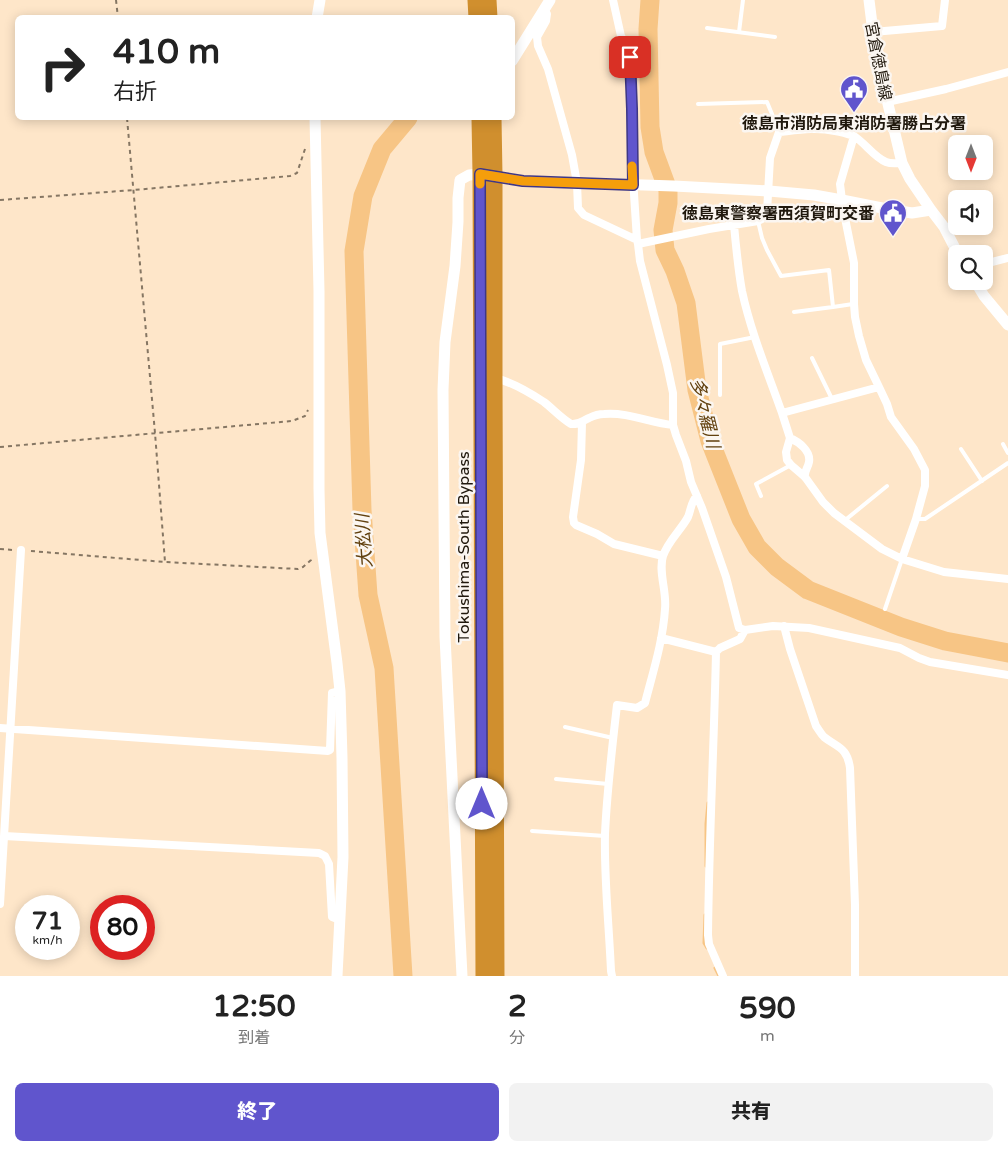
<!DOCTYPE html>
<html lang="ja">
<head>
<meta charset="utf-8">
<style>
  body { margin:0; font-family:"Varela Round","Noto Sans JP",sans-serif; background:#f2f2f2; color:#222; height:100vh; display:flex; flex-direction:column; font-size:19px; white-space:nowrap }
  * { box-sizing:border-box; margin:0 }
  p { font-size:16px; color:#767676 }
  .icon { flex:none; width:28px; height:28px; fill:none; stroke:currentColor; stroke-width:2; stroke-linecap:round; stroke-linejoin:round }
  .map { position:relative; height:976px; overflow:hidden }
  .details { display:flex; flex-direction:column; background:#fff; flex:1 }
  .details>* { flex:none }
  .banner { position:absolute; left:15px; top:15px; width:500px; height:105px; border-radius:8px; box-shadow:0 2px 12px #0003; background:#fff; color:#222; overflow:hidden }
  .needle { width:32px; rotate:180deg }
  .controls { position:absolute; left:948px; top:135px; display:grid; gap:10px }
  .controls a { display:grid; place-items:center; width:45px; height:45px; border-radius:8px; background:#fff; box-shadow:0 2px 12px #0003; font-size:25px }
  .speed { position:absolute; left:15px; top:895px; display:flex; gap:10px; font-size:25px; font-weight:700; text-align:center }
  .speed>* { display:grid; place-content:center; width:65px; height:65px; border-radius:50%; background:#fff; box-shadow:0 2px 12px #0003; line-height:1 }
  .speed small { font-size:12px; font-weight:400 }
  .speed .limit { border:8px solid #d22; background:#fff; color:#111 }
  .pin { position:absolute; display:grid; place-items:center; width:42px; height:42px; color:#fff; margin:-21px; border-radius:10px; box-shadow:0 2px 8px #0006 }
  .me { position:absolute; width:55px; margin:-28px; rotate:0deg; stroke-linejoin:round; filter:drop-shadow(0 0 4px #0008) }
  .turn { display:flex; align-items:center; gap:18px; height:105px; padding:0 15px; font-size:22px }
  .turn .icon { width:65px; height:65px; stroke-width:2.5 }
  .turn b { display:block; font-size:35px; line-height:42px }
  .eta { display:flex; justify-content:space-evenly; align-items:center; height:85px; text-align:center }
  .eta b { font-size:30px; font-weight:800; line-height:35px }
  .primary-button { display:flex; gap:10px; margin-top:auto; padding:10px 15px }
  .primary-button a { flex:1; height:58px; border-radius:8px; background:#6055cd; color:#fff; font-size:20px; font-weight:800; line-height:58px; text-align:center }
  .primary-button a+a { background:#f2f2f2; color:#222 }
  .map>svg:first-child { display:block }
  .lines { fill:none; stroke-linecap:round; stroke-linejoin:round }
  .stream { stroke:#f7c585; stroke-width:3 }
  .river { stroke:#f7c585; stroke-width:19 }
  .path { stroke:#857663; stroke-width:2; stroke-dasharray:4 4; stroke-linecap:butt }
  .lane { stroke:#fff; stroke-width:4 }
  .street { stroke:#fff; stroke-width:8 }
  .secondary { stroke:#fff; stroke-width:11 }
  .highway { stroke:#d08f2e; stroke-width:15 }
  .route-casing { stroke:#3e3785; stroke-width:12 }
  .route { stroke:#6055cd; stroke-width:9 }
  .slow { stroke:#f59e0b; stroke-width:9 }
  .labels { text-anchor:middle; stroke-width:5; stroke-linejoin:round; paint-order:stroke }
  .street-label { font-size:16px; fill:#20180d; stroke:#fbf6f1 }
  .poi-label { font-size:16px; font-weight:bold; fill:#20180d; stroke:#fbf6f1 }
  .water-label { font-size:18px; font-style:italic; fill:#62410f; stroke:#fbf6f1 }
</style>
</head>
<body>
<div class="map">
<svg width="1008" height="976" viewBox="0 0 1008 976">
  <rect width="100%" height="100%" fill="#fee6c9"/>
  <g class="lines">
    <path class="stream" d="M706,866V824L708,803
      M705,915L704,943L707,948
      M715,968L719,976"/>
    <path class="river" d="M650,0L648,29L650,127L654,152L668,190V203L663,230L665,250L675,271L686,303L697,390L710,441L741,519L757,547L777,567L808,590L901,627L945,641L1008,653
      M403,976L384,668L368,595L362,510L354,251L363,196L382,149L408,118"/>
    <path class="path" d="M116,0L118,18
      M127,118L155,433L165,562
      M0,200L134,190L290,176L297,173L305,149
      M0,447L292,421L305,416L308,410
      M0,549L13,550
      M31,551L165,562L298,569L303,567L311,560V556"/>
    <path class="lane" d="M707,28L775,37
      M739,32L743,0
      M698,104L767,102L779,131
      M758,221L762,238L767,250L781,276L829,270L833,307L853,304
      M794,312L833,307
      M812,358L832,399
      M720,395V344L755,337
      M1003,444L1008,453
      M961,449L982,481
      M761,496L756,484L791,465
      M916,519H925L1008,463
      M844,521L887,486
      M885,609L902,559
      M565,727L613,738
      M556,779L608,784
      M532,831L605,836"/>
    <path class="street" d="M613,0L621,36L629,50L630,57L632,109V163L637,240L638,244L640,261L667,365L673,393V425L676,435L686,461L691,482L702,508L726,577L739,628L745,630L773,626L809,628L900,648L919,658L930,662L1008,675
      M544,10L547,14L546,21L537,37L538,46L548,69L572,155L577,183L578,208L584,215L637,240
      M873,32L942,26L945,0
      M887,102L946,89L1008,72
      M734,225C736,247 738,269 742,291C751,333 768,373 782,413L879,387L866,360L859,336L855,317L854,304V263L843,208L840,184L854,136C865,143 874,157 886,162C891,164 896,163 902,163
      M638,244L709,229L758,221L764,218L767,212L770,158L779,132C798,130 816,127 835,131C841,132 848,134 854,136
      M984,264L1008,258
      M495,378C512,382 529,392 544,402C553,409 561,418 571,424C579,425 582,421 589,418C593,416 599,414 604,414C629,412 650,423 673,425
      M879,387L887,404L891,417L914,449L925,470V486L916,519L902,559
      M782,413L790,438C799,442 811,451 809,462C808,468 804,471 805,477
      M582,423L581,460L573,517L574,523L576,525L597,534L614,544L663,556
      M790,438L786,452L787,460L791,465L805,477L823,502L834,513L882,549L902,559L944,572L1008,579
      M784,626L790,649L816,726C819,730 821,734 824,737C838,748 847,747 850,768L855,905V976
      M661,638L716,652
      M0,728L328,751L330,750L332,693L340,691
      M4,836L319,853L325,856L329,864L332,917L340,920
      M0,904L21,550
      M612,976L611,971C609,925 604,879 605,834C607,790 612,748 617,705L637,708L645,703C653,672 663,641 665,609C667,592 658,571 663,556C668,541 681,530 688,517C691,510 691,501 697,496
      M723,976L709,944L708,935C709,840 714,746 716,652L720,648L740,639L745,630"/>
    <path class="secondary" d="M869,0L873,32L879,66L902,163L910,179L931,210L944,227L958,254
      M317,18L320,0
      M512,61L550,0
      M315,118L319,291V489L320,533L337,663L340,691L342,758L343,857L337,976
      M975,281L984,296L1008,325
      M462,976L445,637L443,390L445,342L455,266L458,222V198L460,180L469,175L480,174L523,181L674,186L769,191L814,195L842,200L882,208L912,213L931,210"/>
    <path class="highway" d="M475,0L476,18
      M489,0L490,18
      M479,118L480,174L483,976
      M494,118L495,176V378L497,976"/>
  </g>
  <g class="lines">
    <g class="route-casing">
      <path id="route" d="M482,804L480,174L523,181L633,185L632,109L630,57"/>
    </g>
    <use href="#route" class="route"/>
    <path class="slow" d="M480,184V174L523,181L633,185L632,166"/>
  </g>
  <defs>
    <g id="civic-pin" transform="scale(1.4375)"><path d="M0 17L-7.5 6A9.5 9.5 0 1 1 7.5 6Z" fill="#6055cd" stroke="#fbf6f1"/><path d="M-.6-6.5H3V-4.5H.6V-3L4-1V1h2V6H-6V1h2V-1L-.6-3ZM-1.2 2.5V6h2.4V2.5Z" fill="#fff"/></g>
  </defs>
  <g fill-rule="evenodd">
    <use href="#civic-pin" x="854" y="89"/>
    <use href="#civic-pin" x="893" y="213"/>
  </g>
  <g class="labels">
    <g class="street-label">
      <text transform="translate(879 61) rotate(79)" y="6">宮倉徳島線</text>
      <text transform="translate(463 547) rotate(-90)" y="6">Tokushima-South Bypass</text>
    </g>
    <g class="poi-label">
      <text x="854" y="129">徳島市消防局東消防署勝占分署</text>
      <text x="874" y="219" text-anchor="end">徳島東警察署西須賀町交番</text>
    </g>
    <g class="water-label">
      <text transform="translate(705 413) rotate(76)" y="6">多々羅川</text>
      <text transform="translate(364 541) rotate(-94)" y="6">大松川</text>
    </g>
  </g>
</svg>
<div class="controls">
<a><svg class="needle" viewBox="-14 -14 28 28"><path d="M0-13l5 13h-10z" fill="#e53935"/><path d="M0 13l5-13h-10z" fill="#767676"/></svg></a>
<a><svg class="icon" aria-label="sound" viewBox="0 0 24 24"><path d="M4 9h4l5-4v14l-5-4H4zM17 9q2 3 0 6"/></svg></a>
<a><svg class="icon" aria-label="search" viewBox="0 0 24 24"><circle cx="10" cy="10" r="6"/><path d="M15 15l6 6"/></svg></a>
</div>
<div class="speed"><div>71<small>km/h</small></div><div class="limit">80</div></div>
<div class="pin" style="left:630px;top:57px;background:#d93025"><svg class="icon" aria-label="arrive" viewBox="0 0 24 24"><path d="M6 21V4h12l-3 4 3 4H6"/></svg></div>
<svg class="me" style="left:482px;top:804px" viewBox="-20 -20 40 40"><circle r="19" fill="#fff"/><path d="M0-13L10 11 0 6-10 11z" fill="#6055cd"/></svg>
<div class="banner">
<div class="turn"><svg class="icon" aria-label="right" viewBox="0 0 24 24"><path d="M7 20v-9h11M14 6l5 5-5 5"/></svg><div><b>410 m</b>右折</div></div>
</div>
</div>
<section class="details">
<div class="eta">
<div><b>12:50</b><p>到着</p></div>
<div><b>2</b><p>分</p></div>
<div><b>590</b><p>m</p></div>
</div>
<div class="primary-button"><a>終了</a><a>共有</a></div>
</section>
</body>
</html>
